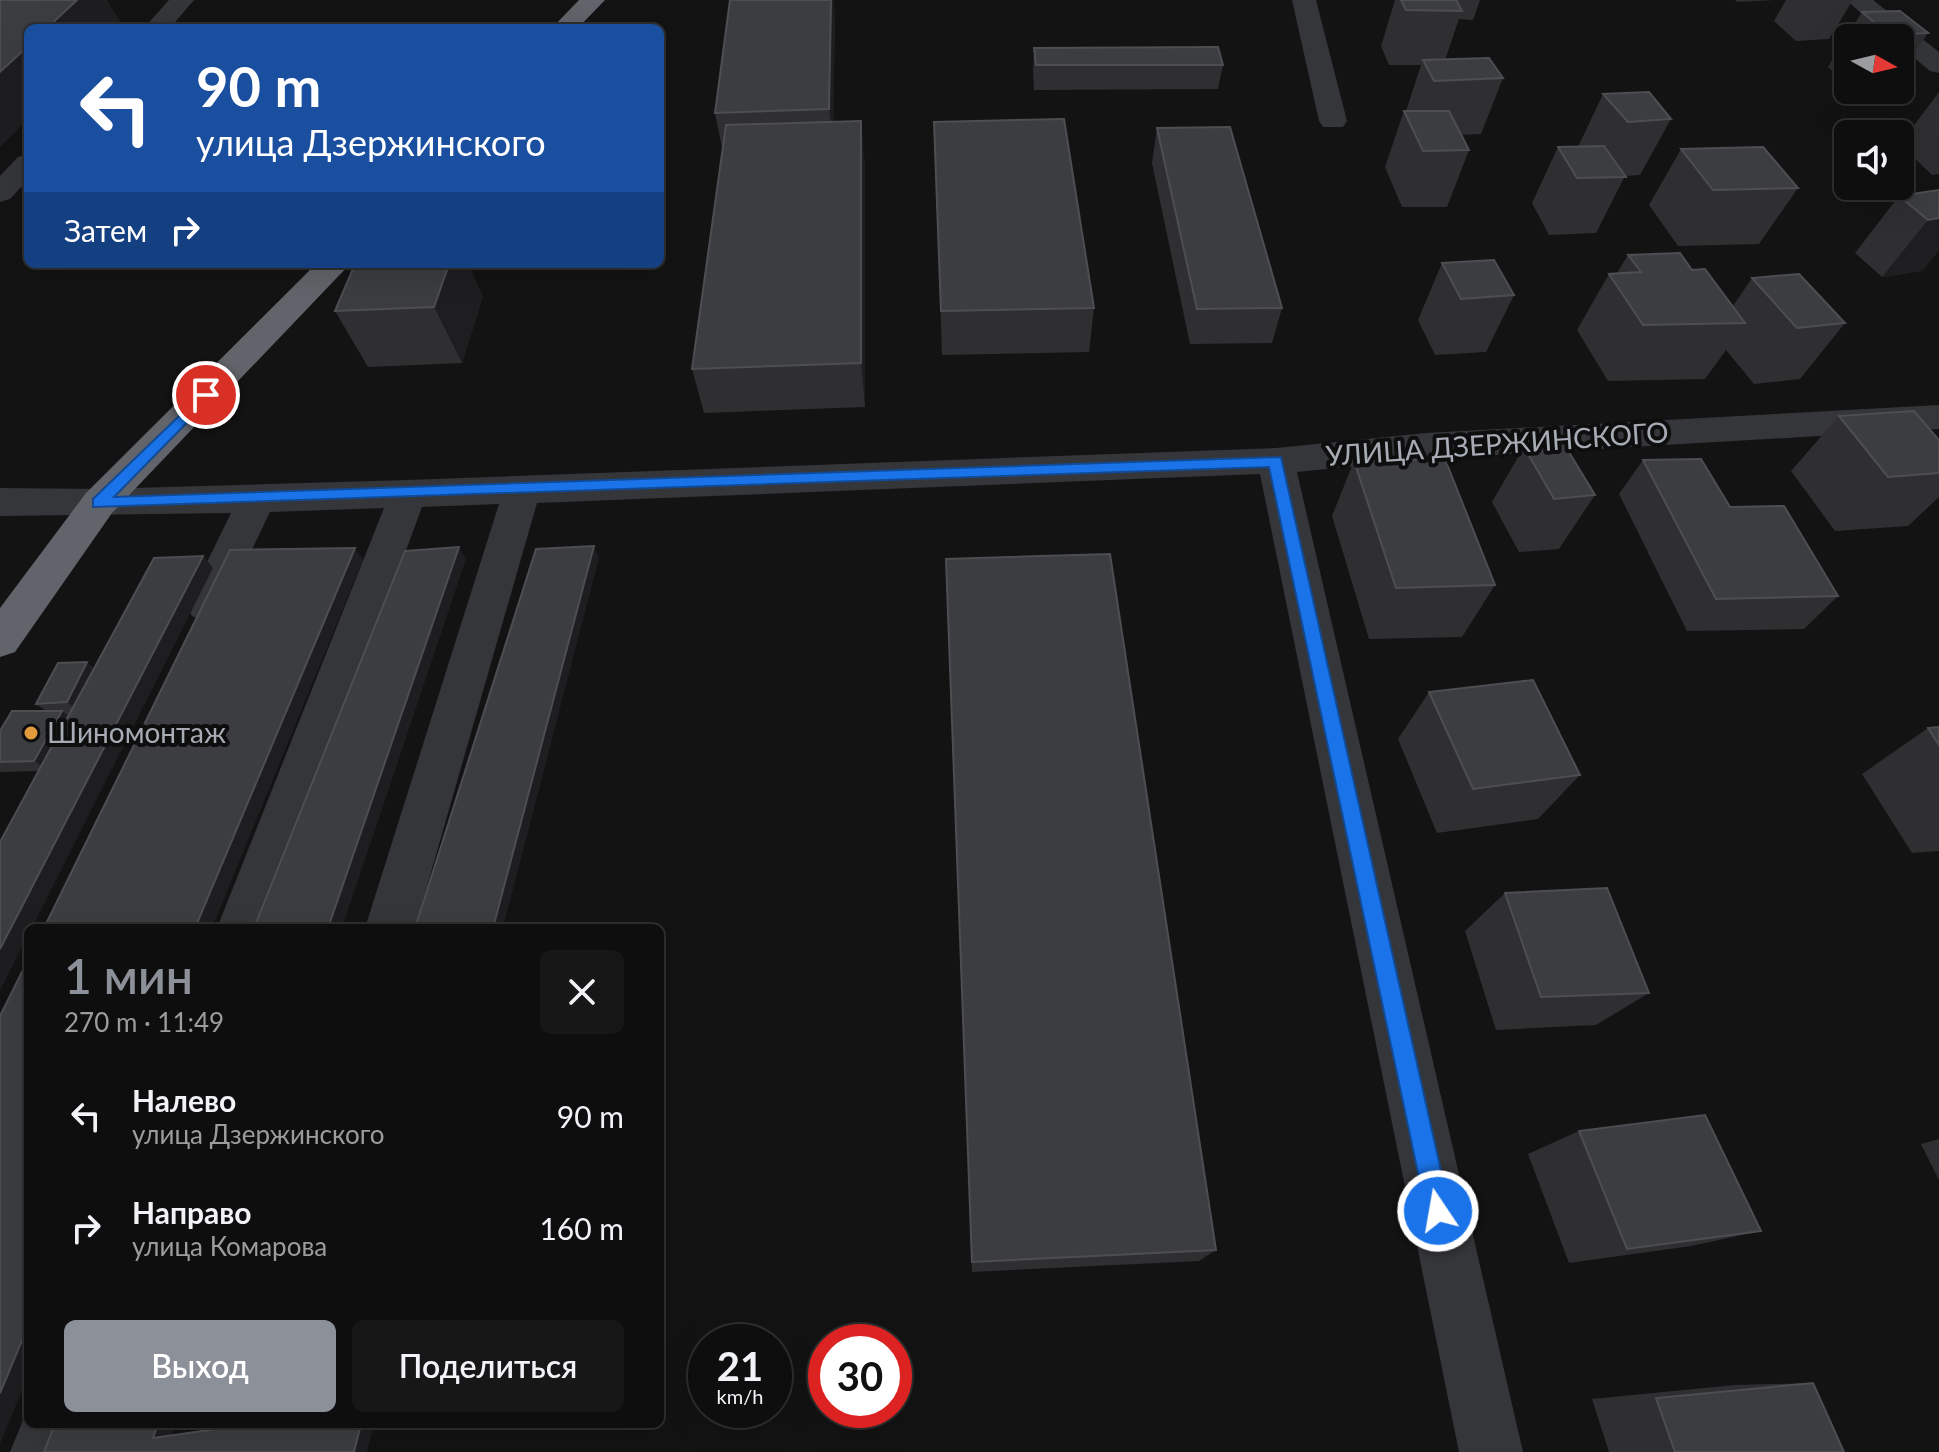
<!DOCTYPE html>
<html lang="ru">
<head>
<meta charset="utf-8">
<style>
  body { margin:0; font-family:Lato,sans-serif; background:#171718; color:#f1f3f6; height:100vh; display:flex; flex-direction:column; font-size:30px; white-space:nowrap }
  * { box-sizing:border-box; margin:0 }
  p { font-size:26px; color:#9b9c9e }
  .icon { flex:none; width:44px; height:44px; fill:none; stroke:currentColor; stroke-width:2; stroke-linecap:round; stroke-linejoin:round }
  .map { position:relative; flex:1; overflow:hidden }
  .drawer { position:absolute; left:24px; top:924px; width:640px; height:504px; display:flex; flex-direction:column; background:#0e0e0f; border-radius:12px; box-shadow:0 8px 32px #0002,0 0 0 2px #2e2e2f }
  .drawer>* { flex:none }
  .guide { position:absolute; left:24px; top:24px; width:640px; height:244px; border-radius:12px; box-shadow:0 8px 32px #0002,0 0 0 2px #2e2e2f; background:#1a4fa0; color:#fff; overflow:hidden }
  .needle { width:52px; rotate:98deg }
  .tools { position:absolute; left:1834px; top:24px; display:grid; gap:16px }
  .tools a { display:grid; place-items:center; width:80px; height:80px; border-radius:12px; background:#0e0e0f; box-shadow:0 8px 32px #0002,0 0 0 2px #2e2e2f; font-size:40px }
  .speed { position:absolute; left:688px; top:1324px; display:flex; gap:16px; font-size:40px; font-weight:700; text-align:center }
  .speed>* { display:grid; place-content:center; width:104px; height:104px; border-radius:50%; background:#0e0e0f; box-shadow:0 8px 32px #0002,0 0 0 2px #2e2e2f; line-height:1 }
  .speed small { font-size:20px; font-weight:400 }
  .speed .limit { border:12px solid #d22; background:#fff; color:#111 }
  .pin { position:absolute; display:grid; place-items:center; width:68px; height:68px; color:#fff; margin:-34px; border:4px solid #fff; border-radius:50%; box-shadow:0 2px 8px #0007 }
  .me { position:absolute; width:88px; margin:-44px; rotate:348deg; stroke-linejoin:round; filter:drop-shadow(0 0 6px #0008) }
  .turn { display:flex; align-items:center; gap:28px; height:168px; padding:0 40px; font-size:36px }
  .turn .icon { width:104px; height:104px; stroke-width:2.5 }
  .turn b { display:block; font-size:56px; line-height:68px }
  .then { display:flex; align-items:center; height:76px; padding:0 40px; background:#0003; gap:16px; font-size:30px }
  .round { display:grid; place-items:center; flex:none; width:84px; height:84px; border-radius:12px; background:#171718 }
  .headline { display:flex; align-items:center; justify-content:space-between; height:136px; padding:0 40px }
  h1 { font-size:48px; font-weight:600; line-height:60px; color:#8c9099 }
  .button { display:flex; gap:16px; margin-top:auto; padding:16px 40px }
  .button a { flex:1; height:92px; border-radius:12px; background:#8c9099; color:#fff; font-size:32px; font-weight:600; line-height:92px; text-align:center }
  .button a+a { background:#171718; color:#f1f3f6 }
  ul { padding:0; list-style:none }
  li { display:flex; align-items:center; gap:24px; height:112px; padding:0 40px }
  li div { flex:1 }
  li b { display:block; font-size:30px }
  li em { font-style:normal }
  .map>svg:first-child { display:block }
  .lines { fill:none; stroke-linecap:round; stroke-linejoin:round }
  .minor { fill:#343639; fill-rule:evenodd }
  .highway { fill:#61646a; fill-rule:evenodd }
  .wall { fill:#2f2f32 }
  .shaded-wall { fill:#1e1e20 }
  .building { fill:#3c3d40; stroke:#4c4e52; stroke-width:2 }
  .route { fill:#1a73e8; stroke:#114b97; stroke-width:2 }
  .poi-dot { fill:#e29c3d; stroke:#0e0e0f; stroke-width:3 }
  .labels { text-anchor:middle; stroke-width:8; stroke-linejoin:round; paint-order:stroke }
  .street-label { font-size:28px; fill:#a6abb4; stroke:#0e0e0f }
  .poi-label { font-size:28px; fill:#a6abb4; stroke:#0e0e0f; text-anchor:start }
</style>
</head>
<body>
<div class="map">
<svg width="1939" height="1452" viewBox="0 0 1939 1452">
  <rect width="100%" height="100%" fill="#131314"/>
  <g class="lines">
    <path class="minor" d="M169,0H194L170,28H144Z
      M1292,0H1316L1347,121L1343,127H1323L1319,121Z
      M1846,0H1873L1939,52V73L1930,71L1900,46V38H1890Z
      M28,154V180L10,199L0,202V176L18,157Z
      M1939,405V429L1426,459L1297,472L1523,1452H1459L1260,474L537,503L415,928H365L499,504L422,507L267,928H217L384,508L270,512L220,616L206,621L192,616L186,605L231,513L0,516V488L99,489L408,480L1276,448L1426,433Z
      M28,1408V1424H85L74,1452H10Z"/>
    <path class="highway" d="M579,0H605L578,28H552Z
      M316,264H350L112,513L15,652L0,657V608L86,493Z"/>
  </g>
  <path class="wall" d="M1395,0H1480L1473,20L1459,19L1445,60L1503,78L1481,134L1461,135L1469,150L1447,207H1402L1385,167L1404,111H1406L1421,65H1389L1381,46Z
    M1735,0H1775L1737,2Z
    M1786,0H1853L1829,39L1796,41L1774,21Z
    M1862,12L1928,33L1900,73V38H1848V86L1828,67Z
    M835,15L833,122L865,165V407L704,413L692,369L723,148H722L715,113Z
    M1034,48L1223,65L1218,89L1034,90L1033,72Z
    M1939,92V174L1932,175L1900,144Z
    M1603,94L1671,119L1640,175L1625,176L1596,233L1549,235L1532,203L1558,147H1578Z
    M934,122L1094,308L1089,352L942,355Z
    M1157,128L1282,308L1272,343L1190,344L1152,163Z
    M1681,149L1798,188L1759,244L1678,246L1649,205Z
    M1939,190V250L1922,271L1882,277L1855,253L1899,196Z
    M1628,255L1692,270L1733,306L1752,278L1845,323L1800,379L1754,384L1726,350L1705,379L1608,381L1577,330L1609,274L1617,273Z
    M1442,263L1514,295L1486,352L1435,355L1418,320Z
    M483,296L462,363L368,367L335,311Z
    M1839,416L1939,440V497L1908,526L1835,531L1791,471Z
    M1524,447L1595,495L1559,549L1519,552L1492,502Z
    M1643,460L1730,507L1838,596L1804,629L1687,631L1619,494Z
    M1354,461L1495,585L1462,637L1369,639L1332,516Z
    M203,556L213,568L38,771L0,772V731L46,711L36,704L94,668Z
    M946,559L1216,1250L1199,1261L972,1272Z
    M1429,692L1580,775L1538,819L1437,833L1398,739Z
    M1939,727V851L1912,853L1862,774L1928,728Z
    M1505,893L1649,993L1596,1025L1496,1030L1465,931Z
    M1579,1131L1761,1231L1691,1246L1569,1263L1528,1154Z
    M1939,1139V1180L1921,1144Z
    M1813,1383L1844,1452H1609L1592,1399L1735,1385Z"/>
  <path class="shaded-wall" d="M77,0H107L122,24L118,28H47Z
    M831,0H834L835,15L833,144L829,109Z
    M28,46V119L0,147V72Z
    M861,121L865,165V407L861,363Z
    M1939,218V250L1922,271L1882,277L1928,220Z
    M449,264H468L483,296L462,363L434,307Z
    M594,546L599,558L503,928H493Z
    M459,547L466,559L342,928H328Z
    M355,548L363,560L212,928H195Z
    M203,556L213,568L32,928H28V935L0,991V949Z
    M87,662L101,673L81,713L67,702Z
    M62,711L76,721L49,771L34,761Z
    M28,1326V1376L0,1444V1393Z
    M158,1424H176L171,1437L153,1438Z
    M361,1424H374L367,1452H354Z"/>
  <path class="building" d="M0,0H77L47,28H28V46L0,72Z
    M730,0H831L829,109L715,113Z
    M1401,0H1456L1462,11L1406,10Z
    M1900,11L1928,33L1889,35L1862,12Z
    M1218,47L1223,65H1036L1034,48Z
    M1489,58L1503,78L1434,81L1423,60Z
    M1649,92L1671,119L1628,122L1603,94Z
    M1404,111H1449L1469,150L1423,151Z
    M1064,119L1094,308L941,311L934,122Z
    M861,121V363L692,369L726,125Z
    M1230,127L1282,308L1197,309L1157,128Z
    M1604,146L1626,177L1577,178L1558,147Z
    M1763,147L1798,188L1713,190L1681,149Z
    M1939,190V218L1928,220L1899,196Z
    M1680,253L1692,270L1705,269L1745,323L1643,325L1609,274L1641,272L1628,255Z
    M1494,260L1514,295L1461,299L1442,263Z
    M355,264H449L434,307L335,311Z
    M1799,274L1845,323L1797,328L1752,278Z
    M1914,411L1939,440V473L1888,477L1839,416Z
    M1564,444L1595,495L1554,499L1524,447Z
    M1445,459L1495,585L1396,588L1354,461Z
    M1701,459L1730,507L1784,506L1838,596L1716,599L1643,460Z
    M594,546L493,928H415L536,549Z
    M459,547L328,928H254L405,551Z
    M355,548L195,928H44L230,550Z
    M1110,554L1216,1250L972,1262L946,559Z
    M203,556L0,949V842L154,558Z
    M87,662L67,702L36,704L58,663Z
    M1533,680L1580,775L1473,789L1429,692Z
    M12,711H62L34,761L0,762V731Z
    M1939,727V745L1928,728Z
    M1607,888L1649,993L1541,997L1505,893Z
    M28,960V1326L0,1393V1016Z
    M1705,1115L1761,1231L1627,1249L1579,1131Z
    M1813,1383L1844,1452H1675L1656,1398Z
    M55,1424H158L153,1438L251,1424H361L354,1452H44Z"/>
  <path class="route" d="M206,390L211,391V398L114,497L1281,457L1450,1211L1447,1219L1438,1223L1430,1219L1426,1211L1269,467L93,507V499Z"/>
  <circle class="poi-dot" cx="31" cy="733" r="8"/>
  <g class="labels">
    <g class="street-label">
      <text transform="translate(1497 444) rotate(-4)" y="10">УЛИЦА ДЗЕРЖИНСКОГО</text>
    </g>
    <g class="poi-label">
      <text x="47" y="743">Шиномонтаж</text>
    </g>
  </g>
</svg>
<div class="tools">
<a><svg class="needle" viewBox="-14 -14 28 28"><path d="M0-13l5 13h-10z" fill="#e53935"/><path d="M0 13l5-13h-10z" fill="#9b9c9e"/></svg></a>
<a><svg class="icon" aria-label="sound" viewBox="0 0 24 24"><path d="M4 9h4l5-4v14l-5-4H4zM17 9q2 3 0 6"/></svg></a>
</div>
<div class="speed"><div>21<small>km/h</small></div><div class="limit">30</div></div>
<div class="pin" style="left:206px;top:395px;background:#d93025"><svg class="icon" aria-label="arrive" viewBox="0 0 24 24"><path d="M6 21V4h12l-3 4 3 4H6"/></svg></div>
<svg class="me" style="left:1438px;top:1211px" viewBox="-20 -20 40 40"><circle r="17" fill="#1a73e8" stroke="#fff" stroke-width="3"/><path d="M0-11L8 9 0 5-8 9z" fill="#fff"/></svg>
<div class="guide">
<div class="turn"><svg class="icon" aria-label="left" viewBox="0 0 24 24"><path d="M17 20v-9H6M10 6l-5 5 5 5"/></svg><div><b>90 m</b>улица Дзержинского</div></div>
<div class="then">Затем<svg class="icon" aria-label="right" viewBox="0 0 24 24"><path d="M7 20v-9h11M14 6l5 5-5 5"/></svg></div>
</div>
<section class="drawer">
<div class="headline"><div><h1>1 мин</h1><p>270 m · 11:49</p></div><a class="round"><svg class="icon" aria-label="close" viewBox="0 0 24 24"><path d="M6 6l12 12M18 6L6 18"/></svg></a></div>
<ul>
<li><svg class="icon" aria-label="left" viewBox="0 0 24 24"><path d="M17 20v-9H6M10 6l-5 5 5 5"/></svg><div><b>Налево</b><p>улица Дзержинского</p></div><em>90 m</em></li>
<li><svg class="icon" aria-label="right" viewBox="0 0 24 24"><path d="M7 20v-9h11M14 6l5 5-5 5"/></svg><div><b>Направо</b><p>улица Комарова</p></div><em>160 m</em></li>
</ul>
<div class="button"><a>Выход</a><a>Поделиться</a></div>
</section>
</div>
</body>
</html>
